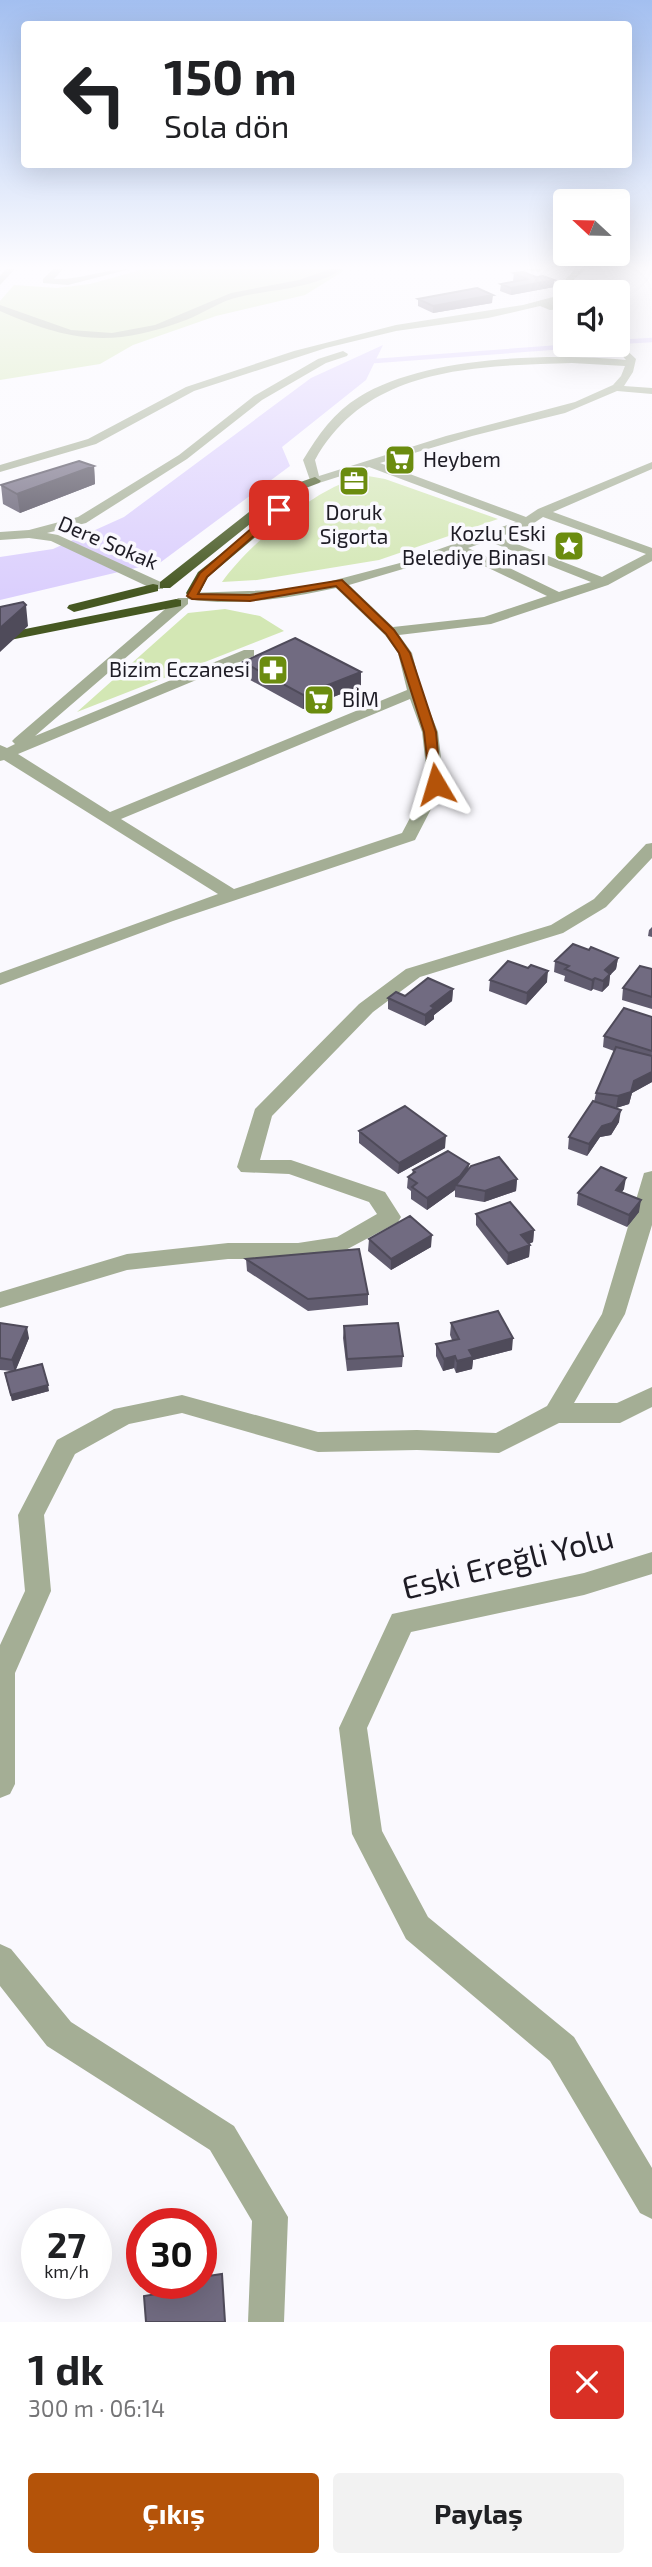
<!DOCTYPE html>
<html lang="tr">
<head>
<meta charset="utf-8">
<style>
  body { margin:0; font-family:"Exo 2",sans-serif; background:#f2f2f2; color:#202124; height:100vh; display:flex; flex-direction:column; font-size:26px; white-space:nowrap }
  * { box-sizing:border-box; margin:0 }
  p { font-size:23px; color:#757577 }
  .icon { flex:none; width:38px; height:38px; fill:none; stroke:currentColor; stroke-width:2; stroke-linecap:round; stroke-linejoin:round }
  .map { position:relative; height:2322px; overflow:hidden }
  .sheet { display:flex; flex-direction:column; background:#fff; flex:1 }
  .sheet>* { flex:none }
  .banner { position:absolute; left:21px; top:21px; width:611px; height:147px; border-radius:7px; box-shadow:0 7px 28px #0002; background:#fff; color:#202124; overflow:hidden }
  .needle { width:46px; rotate:292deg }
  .buttons { position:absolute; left:553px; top:189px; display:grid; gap:14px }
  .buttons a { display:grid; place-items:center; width:77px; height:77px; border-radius:7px; background:#fff; box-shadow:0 7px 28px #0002; font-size:35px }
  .speed { position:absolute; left:21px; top:2208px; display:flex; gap:14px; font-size:35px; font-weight:700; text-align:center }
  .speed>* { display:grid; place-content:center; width:91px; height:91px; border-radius:50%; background:#fff; box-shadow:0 7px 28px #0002; line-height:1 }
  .speed small { font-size:18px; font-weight:400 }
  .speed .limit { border:10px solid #d22; background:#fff; color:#111 }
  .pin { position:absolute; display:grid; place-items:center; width:60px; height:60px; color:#fff; margin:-30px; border-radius:14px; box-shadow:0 4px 10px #0006 }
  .me { position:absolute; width:77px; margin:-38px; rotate:353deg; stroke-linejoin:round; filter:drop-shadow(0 0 5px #0008) }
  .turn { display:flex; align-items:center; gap:24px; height:147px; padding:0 28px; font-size:32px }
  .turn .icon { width:91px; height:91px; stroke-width:2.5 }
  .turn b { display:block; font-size:49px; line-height:60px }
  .round { display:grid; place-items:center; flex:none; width:74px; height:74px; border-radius:7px; background:#f2f2f2 }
  .summary { display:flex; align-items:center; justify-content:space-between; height:119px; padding:0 28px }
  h1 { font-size:42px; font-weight:700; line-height:52px }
  .cta { display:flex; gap:14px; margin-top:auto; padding:14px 28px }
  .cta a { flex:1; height:80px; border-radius:7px; background:#b45309; color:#fff; font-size:28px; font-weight:700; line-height:80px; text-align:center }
  .cta a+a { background:#f2f2f2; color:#202124 }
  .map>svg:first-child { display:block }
  .green { fill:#d3e7b4 }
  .water { fill:#dbcffd }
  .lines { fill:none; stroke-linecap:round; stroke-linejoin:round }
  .stream { stroke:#dbcffd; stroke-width:4.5 }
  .minor { fill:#a4ae95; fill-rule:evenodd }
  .highway { fill:#465822; fill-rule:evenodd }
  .wall { fill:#615c6f }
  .shaded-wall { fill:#4f4b5a }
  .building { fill:#716b81; stroke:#4f4b5a; stroke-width:2 }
  .route { fill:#b45309; stroke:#753606; stroke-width:2 }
  .labels { text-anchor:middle; stroke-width:7; stroke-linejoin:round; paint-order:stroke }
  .far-poi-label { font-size:21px; fill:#1e1c25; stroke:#faf9fe; text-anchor:start }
  .far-street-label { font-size:21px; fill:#1e1c25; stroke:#faf9fe }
  .near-street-label { font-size:32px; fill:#1e1c25; stroke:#faf9fe }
</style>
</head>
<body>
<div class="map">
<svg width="652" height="2322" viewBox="0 0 652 2322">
  <rect width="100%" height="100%" fill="#faf9fe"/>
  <path class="green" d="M144,269H342V272L305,295L216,316L133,345L100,364L0,380V301L14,285L57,288L90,284Z
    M368,476L385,479L498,519L379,560L257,580L222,582C248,545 322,481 368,476Z
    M225,609L260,616L284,631L77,712L188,613Z"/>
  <path class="water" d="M383,345L366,380L282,447L290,466L161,562L0,600V557L53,549L124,517L311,378Z"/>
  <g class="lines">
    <path class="stream" d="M618,342L652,340
      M375,361L589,345"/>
    <path class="minor" d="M6,269H15L0,285V276Z
      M53,269H63L54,279C80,280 104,269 130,269L68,285L43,283V279Z
      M330,269H342C314,289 272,289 239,297C220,301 204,313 186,320C112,348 71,342 0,311V305L71,330L112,333L155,325L231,293L299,280Z
      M524,269H543L539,272Z
      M576,269H586L574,279L573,290L565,292L563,299H565V309L550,310L540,306L488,318L396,331L326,348L194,391L96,444L0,472V465L88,439L186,387L294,351L396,325L523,305L553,297L565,287L566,278Z
      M618,342L636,359L633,372L624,386L652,388V394L617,391L565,413L472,436L380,463L526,517L538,509L652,462V469L553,512L652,548V561L608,585L491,624L399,635L412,653L422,692L438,732L444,784L415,840L173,921L0,985V973L218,894L4,760L0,761V745L7,748L15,744L12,741L15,738L178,598H187V593L277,590L320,584L400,563L516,522L369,467L319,483H311L303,460C318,435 334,412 359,397C424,356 551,353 626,360L613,345H618ZM572,363L625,366L621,376L613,385L575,402L446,436L319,476L315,460C367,366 476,366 572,363ZM543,517L646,554L602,577L499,537L531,525ZM488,541L591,582L559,592L468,548ZM457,553L547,596L484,617L393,627L349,585ZM336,588L385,635L398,653L407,690L110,812L18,754L254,656V650H244L35,736L188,604V599C236,607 290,598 336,588ZM410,699L422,732L428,784L402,833L234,889L121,819Z
      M343,351L348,354L347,356L326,363L262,400L187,459L86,523L47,533L58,535L163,583V589H153L51,541L29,538L0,540V532L29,530L78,517L179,455L254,396L318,359Z
      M652,843V858L606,907L563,933L420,977L373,1012L272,1116L260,1160H291L385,1192L401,1217L398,1222L342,1252L298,1259H228L127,1270L0,1308V1292L127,1254L228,1243H298L337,1237L377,1214L369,1202L289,1174L241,1172L237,1167L255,1109L359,1004L406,969L551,925L594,899L646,844Z
      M652,1171V1225L625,1314L574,1403H617L652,1387V1407L620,1423H559L499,1453L417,1450L318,1452L182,1413L129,1424L75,1454L44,1515L51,1591L15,1673V1784L10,1794L0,1798V1645L25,1591L18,1515L57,1440L114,1409L182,1395L318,1432L417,1430L496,1433L547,1406L602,1314L644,1173Z
      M652,1552V1574L584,1595L411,1632L367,1728L382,1831L428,1917L574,2037L652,2168V2219L640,2213L550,2061L406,1939L352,1834L339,1728L392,1614L584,1573Z
      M0,1944L11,1949L71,2022L234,2126L288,2217L284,2322H248L252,2221L210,2150L47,2046L0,1986Z"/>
    <path class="highway" d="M315,477L321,481L319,483L285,496L170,588H160V582L277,490Z
      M255,527L259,528V534L208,577L198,596H188L186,593L198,572Z
      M153,584L158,585V591L74,612L67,608L69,605Z
      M176,599L181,600V606L0,642V634Z"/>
  </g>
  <path class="wall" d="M514,273L554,287L511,295L500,291L501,284L514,281H513Z
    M418,299L492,303L433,313L418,306Z
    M94,466L95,484L20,513L3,504L1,485Z
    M243,662L361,686L303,709L243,676Z
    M652,927V937L648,936L649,930Z
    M589,950L618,958L616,969L610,975L609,985L602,992L593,989L591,991L564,981L565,976L554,972L555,961Z
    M652,969V1009L622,1000L623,988Z
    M490,980L547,982L526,1005L489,991Z
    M453,989L452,1001L434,1015V1019L425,1026L388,1009V998Z
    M652,1017V1082L632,1093L629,1104L616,1108L611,1107L619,1122L611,1135L600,1137L587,1156L568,1149L569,1137L594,1102L596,1093L614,1051L603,1047L604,1036Z
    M359,1131L445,1148L398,1174L359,1143Z
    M413,1170H468L517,1179L516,1191L484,1202L455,1197V1190L427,1210L411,1199V1191L407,1188L408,1177L412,1174Z
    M624,1189L622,1192L639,1212L627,1227L577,1205L578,1193Z
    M476,1214L534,1230L533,1242L529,1244L530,1245L529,1257L507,1265L476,1225Z
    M369,1239L431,1247L391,1270L368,1251Z
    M246,1259L368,1294V1305L308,1311L247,1271Z
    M0,1323L29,1338L15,1371L49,1391L12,1401L6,1379L12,1371L0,1370Z
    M451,1323L512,1350L473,1360L472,1369L456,1373L454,1368L443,1371L436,1356V1344L452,1340L450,1335Z
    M344,1326L403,1356L402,1367L347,1371L343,1338Z"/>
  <path class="shaded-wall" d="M554,280V287L511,295V288Z
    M493,295L492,303L433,313V306Z
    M94,466L95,484L20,513L17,494Z
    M26,605L28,626L0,652V628Z
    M361,672V686L303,709V695Z
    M618,958L616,969L610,975L609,985L602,992L605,970Z
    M548,971L547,982L526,1005L527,993Z
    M595,978L593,989L591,991L592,980Z
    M453,989L452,1001L434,1015V1019L425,1026V1015L431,1006Z
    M652,1072V1082L632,1093L629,1104L616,1108L618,1096L634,1081Z
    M621,1110L619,1122L611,1135L600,1137L587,1156L589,1144L602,1126Z
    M446,1136L445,1148L398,1174L399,1163Z
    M469,1164L468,1176L456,1185L455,1190L427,1210V1198Z
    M626,1178L624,1189L615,1201L616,1190Z
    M517,1179L516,1191L484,1202L485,1191Z
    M641,1200L639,1212L627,1227L629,1215Z
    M534,1230L533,1242L520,1247L521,1235Z
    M432,1235L431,1247L391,1270V1259Z
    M530,1245L529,1257L507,1265L508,1253Z
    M27,1327L29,1338L15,1372L12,1360Z
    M513,1338L512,1350L473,1360L472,1369L456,1373L457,1361L469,1350Z
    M455,1356L454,1368L443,1371L444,1359Z
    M48,1385L49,1391L12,1401L11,1395Z"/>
  <path class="building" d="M523,272L536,277L543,276L554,280L511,288L501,284L527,279L514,273Z
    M477,288L493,295L433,306L418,299Z
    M79,461L94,466L17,494L1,485Z
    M23,602L26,605L0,628V607Z
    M295,638L361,672L303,695L243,662Z
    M573,944L589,950L591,947L618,958L605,970L610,974L603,981L595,978L592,980L565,969L569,966L555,961Z
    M508,961L528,968L531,965L548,971L527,993L490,980Z
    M640,966L652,969V997L623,988Z
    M428,978L453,989L431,1006L434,1008L425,1015L388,998L396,992L405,996Z
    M624,1008L652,1017V1051L604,1036Z
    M616,1047L652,1056V1072L634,1081L631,1092L618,1096L596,1093Z
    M593,1101L621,1110L612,1123L602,1126L589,1144L569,1137Z
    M405,1106L446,1136L399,1163L359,1131Z
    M448,1151L469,1164L460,1176L427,1198L412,1187L417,1183L408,1177L415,1172L413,1170Z
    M499,1157L517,1179L485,1191L456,1185L471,1166Z
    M601,1167L626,1178L616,1190L641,1200L629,1215L578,1193Z
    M510,1202L534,1230L521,1235L530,1245L508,1253L476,1214Z
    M410,1216L432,1235L391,1259L369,1239Z
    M359,1249L368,1294L308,1299L246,1259Z
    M498,1311L513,1338L469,1350L473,1357L457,1361L455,1356L444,1359L436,1344L459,1339L451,1323Z
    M0,1323L27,1327L12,1360L0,1358Z
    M398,1323L403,1356L347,1359L344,1326Z
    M42,1364L48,1385L11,1395L5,1373Z
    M222,2274L225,2322H146L144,2296L187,2289V2284H201V2277Z"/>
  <linearGradient id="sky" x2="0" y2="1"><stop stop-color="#a3bff0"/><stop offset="0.45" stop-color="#fdfcff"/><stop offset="1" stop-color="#fdfcff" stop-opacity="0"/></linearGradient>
  <rect width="652" height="594" fill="url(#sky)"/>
  <path class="route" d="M275,508L283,510L207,577L198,594L250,595L342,580L394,630L410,653L436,732L441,787L430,784L424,732L399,653L386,634L336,586L250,601L192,599L187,596L200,573Z"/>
  <defs>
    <g id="supermarket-square" transform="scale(1.575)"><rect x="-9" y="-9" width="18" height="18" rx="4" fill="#6b8c0f" stroke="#faf9fe"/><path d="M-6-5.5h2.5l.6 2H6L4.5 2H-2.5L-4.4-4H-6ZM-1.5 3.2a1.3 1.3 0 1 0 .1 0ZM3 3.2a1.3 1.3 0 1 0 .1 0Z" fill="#fff"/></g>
    <g id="office-square" transform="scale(1.575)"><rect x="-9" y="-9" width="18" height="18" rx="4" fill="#6b8c0f" stroke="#faf9fe"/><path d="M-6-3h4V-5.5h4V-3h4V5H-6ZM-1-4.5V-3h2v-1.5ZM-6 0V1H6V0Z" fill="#fff"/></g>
    <g id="sight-square" transform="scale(1.575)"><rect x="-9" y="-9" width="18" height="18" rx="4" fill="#6b8c0f" stroke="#faf9fe"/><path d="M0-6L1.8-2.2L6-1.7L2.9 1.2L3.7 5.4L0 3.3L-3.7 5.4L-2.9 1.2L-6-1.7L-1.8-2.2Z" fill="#fff"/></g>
    <g id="pharmacy-square" transform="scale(1.575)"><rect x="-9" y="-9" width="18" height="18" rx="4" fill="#6b8c0f" stroke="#faf9fe"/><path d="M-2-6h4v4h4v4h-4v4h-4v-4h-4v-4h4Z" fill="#fff"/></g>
  </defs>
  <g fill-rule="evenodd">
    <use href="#supermarket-square" x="400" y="460"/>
    <use href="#office-square" x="354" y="481"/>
    <use href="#sight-square" x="569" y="546"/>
    <use href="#pharmacy-square" x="273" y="670"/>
    <use href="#supermarket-square" x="319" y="700"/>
  </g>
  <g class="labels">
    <g class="far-poi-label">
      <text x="423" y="467">Heybem</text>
      <text x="354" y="520" text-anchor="middle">Doruk<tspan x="354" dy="24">Sigorta</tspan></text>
      <text x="546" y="541" text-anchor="end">Kozlu Eski<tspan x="546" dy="24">Belediye Binası</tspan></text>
      <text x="250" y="677" text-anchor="end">Bizim Eczanesi</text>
      <text x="342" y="707">BİM</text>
    </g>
    <g class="far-street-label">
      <text transform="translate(108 543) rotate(23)" y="7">Dere Sokak</text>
    </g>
    <g class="near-street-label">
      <text transform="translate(508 1563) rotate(-14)" y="11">Eski Ereğli Yolu</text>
    </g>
  </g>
</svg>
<div class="buttons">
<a><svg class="needle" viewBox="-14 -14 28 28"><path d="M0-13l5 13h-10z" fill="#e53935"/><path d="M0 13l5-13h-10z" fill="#757577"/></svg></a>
<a><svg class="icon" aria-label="sound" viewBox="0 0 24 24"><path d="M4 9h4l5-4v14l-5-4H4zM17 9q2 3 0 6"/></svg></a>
</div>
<div class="speed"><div>27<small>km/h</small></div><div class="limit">30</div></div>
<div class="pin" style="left:279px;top:510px;background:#d93025"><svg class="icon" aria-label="arrive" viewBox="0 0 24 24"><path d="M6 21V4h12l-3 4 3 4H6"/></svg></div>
<svg class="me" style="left:436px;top:784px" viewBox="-20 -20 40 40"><path d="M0-17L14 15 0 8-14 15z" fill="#b45309" stroke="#fff" stroke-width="4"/></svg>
<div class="banner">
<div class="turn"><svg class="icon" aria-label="left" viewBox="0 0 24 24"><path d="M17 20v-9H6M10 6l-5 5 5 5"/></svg><div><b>150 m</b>Sola dön</div></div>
</div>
</div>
<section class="sheet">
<div class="summary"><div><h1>1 dk</h1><p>300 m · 06:14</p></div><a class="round" style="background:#d93025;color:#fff"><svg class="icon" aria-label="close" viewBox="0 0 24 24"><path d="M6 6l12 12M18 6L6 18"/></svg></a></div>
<div class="cta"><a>Çıkış</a><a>Paylaş</a></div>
</section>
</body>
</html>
